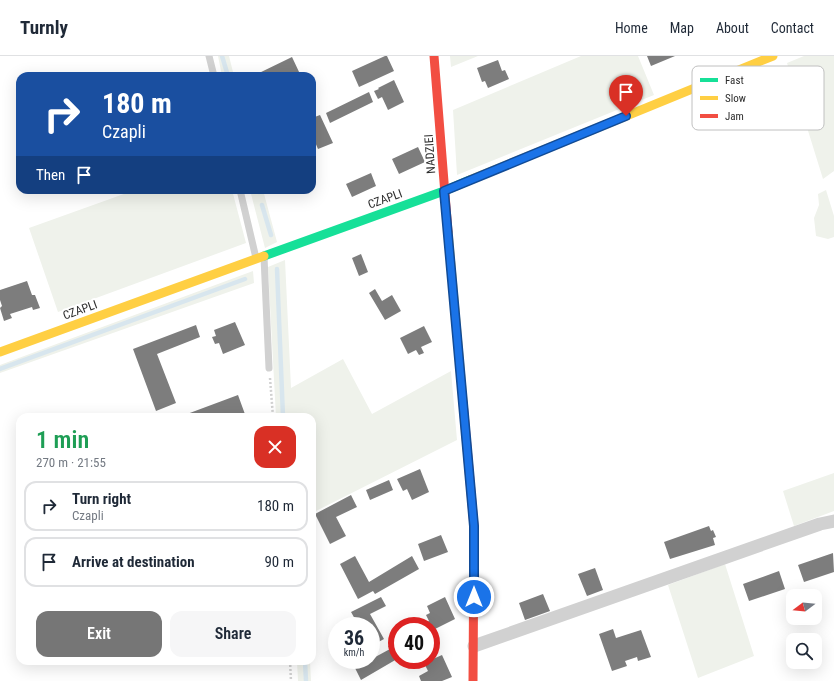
<!DOCTYPE html>
<html lang="en">
<head>
<meta charset="utf-8">
<style>
  body { margin:0; font-family:"Roboto Condensed",sans-serif; background:#f6f6f7; color:#1f2937; height:100vh; display:flex; flex-direction:column; font-size:15px; white-space:nowrap }
  * { box-sizing:border-box; margin:0 }
  p { font-size:13px; color:#747a83 }
  .icon { flex:none; width:22px; height:22px; fill:none; stroke:currentColor; stroke-width:2; stroke-linecap:round; stroke-linejoin:round }
  .map { position:relative; flex:1; overflow:hidden }
  .drawer { position:absolute; left:16px; top:357px; width:300px; height:252px; display:flex; flex-direction:column; background:#fff; border-radius:12px; box-shadow:0 4px 16px #0002 }
  .drawer>* { flex:none }
  .top-card { position:absolute; left:16px; top:16px; width:300px; height:122px; border-radius:12px; box-shadow:0 4px 16px #0002; background:#1a4fa0; color:#fff; overflow:hidden }
  .needle { width:26px; rotate:254deg }
  .controls { position:absolute; left:786px; top:533px; display:grid; gap:8px }
  .controls a { display:grid; place-items:center; width:36px; height:36px; border-radius:8px; background:#fff; box-shadow:0 4px 16px #0002; font-size:20px }
  .speed { position:absolute; left:328px; top:561px; display:flex; gap:8px; font-size:20px; font-weight:700; text-align:center }
  .speed>* { display:grid; place-content:center; width:52px; height:52px; border-radius:50%; background:#fff; box-shadow:0 4px 16px #0002; line-height:1 }
  .speed small { font-size:10px; font-weight:400 }
  .speed .limit { border:6px solid #d22; background:#fff; color:#111 }
  .pin { position:absolute; display:grid; place-items:center; width:34px; height:34px; color:#fff; margin:-41px -17px; border-radius:50% 50% 50% 0; rotate:-45deg; box-shadow:0 0 4px #0007 }
  .pin .icon { rotate:45deg }
  .me { position:absolute; width:44px; margin:-22px; rotate:0deg; stroke-linejoin:round; filter:drop-shadow(0 0 3px #0008) }
  .turn { display:flex; align-items:center; gap:14px; height:84px; padding:0 20px; font-size:18px }
  .turn .icon { width:52px; height:52px; stroke-width:2.5 }
  .turn b { display:block; font-size:28px; line-height:34px }
  .then { display:flex; align-items:center; height:38px; padding:0 20px; background:#0003; gap:8px; font-size:15px }
  .round { display:grid; place-items:center; flex:none; width:42px; height:42px; border-radius:12px; background:#f6f6f7 }
  .headline { display:flex; align-items:center; justify-content:space-between; height:68px; padding:0 20px }
  h1 { font-size:24px; font-weight:600; line-height:30px; color:#1e9e55 }
  .button { display:flex; gap:8px; margin-top:auto; padding:8px 20px }
  .button a { flex:1; height:46px; border-radius:12px; background:#767676; color:#fff; font-size:16px; font-weight:600; line-height:46px; text-align:center }
  .button a+a { background:#f6f6f7; color:#1f2937 }
  ul { padding:0; list-style:none }
  li { display:flex; align-items:center; gap:12px; height:50px; margin:0 8px 6px; padding:0 12px; border:2px solid #e0e1e3; border-radius:12px }
  li div { flex:1 }
  li b { display:block; font-size:15px }
  li em { font-style:normal }
  header { display:flex; align-items:center; gap:24px; box-sizing:border-box; height:56px; padding:0 20px; background:#fff; border-bottom:1px solid #e0e1e3 }
  header strong { font-size:19px }
  nav { display:flex; gap:22px; margin-inline-start:auto; font-size:14px }
  .map>svg:first-child { display:block }
  .green { fill:#eff2eb }
  .lines { fill:none; stroke-linecap:round; stroke-linejoin:round }
  .stream { stroke:#d8e6ee; stroke-width:4.5 }
  .building { fill:#7d7d7d }
  .path { stroke:#d1d1d1; stroke-width:2.5; stroke-dasharray:2 2; stroke-linecap:butt }
  .lane { stroke:#d1d1d1; stroke-width:7 }
  .street { stroke:#d1d1d1; stroke-width:13 }
  .fast { stroke:#16e098; stroke-width:9 }
  .slow { stroke:#ffcf43; stroke-width:9 }
  .jam { stroke:#f24e42; stroke-width:9 }
  .route-casing { stroke:#114b97; stroke-width:10 }
  .route { stroke:#1a73e8; stroke-width:7 }
  .labels { text-anchor:middle; stroke-width:4; stroke-linejoin:round; paint-order:stroke }
  .street-label { font-size:12px; fill:#2c2c2c; stroke:#fff }
  .key { fill:#fff; stroke:#c0c0c0; stroke-width:1 }
  .key-label { font-size:11px; fill:#2c2c2c }
</style>
</head>
<body>
<header>
<strong>Turnly</strong>
<nav><a>Home</a><a>Map</a><a>About</a><a>Contact</a></nav>
</header>
<div class="map">
<svg width="834" height="625" viewBox="0 0 834 625">
  <rect width="100%" height="100%" fill="#fff"/>
  <path class="green" d="M218,0H229L234,20H222Z
    M450,0H478L451,11Z
    M581,0H638L654,39L457,119L453,54Z
    M804,0H834V115L823,123L787,7Z
    M135,134H232L246,187L58,256L29,172Z
    M250,134H263L277,186L265,192Z
    M826,134L834,160V181L828,183L816,180L814,162L819,149L818,138Z
    M285,204L291,332L343,303L372,358L451,315L457,384L312,457V361H276L268,211Z
    M253,215L254,227L0,317V309Z
    M834,417V455L794,470L783,435Z
    M725,508L754,600L698,622L668,529Z
    M297,605H310L311,625H298Z"/>
  <g class="lines">
    <path class="stream" d="M222,0L228,20
      M258,134L259,136
      M262,149L271,179
      M277,213L283,361
      M0,313L245,223
      M305,605L306,625"/>
  </g>
  <path class="building" d="M385,0H387L394,15L359,31L352,15Z
    M647,0H675L651,10Z
    M292,1L300,18L294,20H258L257,18Z
    M498,4L502,15L505,14L509,23L488,32L485,25L482,26L477,12Z
    M394,24L404,46L388,54L382,41L378,43L374,35L379,33L378,32Z
    M369,36L373,46L330,67L326,57Z
    M320,59L333,87L318,93L312,79V62Z
    M418,91L425,106L399,118L392,103Z
    M371,117L376,130L352,141L346,128Z
    M361,198L368,216L359,220L352,202Z
    M27,225L32,239H35L40,252L33,254L32,251L10,258L12,262L4,265L0,252L2,250L0,244V234Z
    M375,233L382,245L392,239L401,255L385,264L369,237Z
    M235,266L245,289L223,298L219,287L215,288L212,281L216,280L214,274Z
    M196,269L200,281L157,298L176,347L156,355L133,293Z
    M424,270L432,286L421,291L424,297L419,299L416,294L408,298L400,282Z
    M238,339L246,361H179Z
    M420,413L429,436L412,444L407,433L403,435L397,423Z
    M389,424L393,434L370,444L366,434Z
    M351,439L357,451L336,461L346,480L330,488L315,458Z
    M709,470L711,475L713,474L716,481L713,482L715,489L670,503L664,486Z
    M441,479L448,496L424,505L418,488Z
    M833,497L834,516L804,526L798,509Z
    M355,500L369,526L412,500L419,513L375,538L373,535L358,543L340,508Z
    M595,512L603,534L587,540L578,518Z
    M779,515L785,533L749,545L743,528Z
    M543,538L550,555L525,564L519,547Z
    M381,541L386,550L370,558L384,583L371,590V570H359L351,556Z
    M445,541L455,563L431,575V570H429L427,566L429,565L426,559L430,557L427,550Z
    M613,573L616,582L641,574L651,601L638,605L637,601L625,605L627,610L612,615L599,578Z
    M397,580V603L361,624L355,612L390,593L388,590L397,585L394,581Z
    M442,599L452,621L442,625H421L419,620L428,615L424,607Z"/>
  <g class="lines">
    <path class="path" d="M270,322L273,361
      M290,605L291,625"/>
    <path class="lane" d="M209,0L214,20
      M240,134L256,202
      M264,201L269,312"/>
    <path class="street" d="M474,590L820,468L834,465"/>
    <path class="fast" d="M264,200L444,135L470,124"/>
    <path class="slow" d="M470,124L773,0
      M448,176L463,346
      M0,296L264,200"/>
    <path class="jam" d="M434,0L448,176
      M463,346L474,470L473,625"/>
  </g>
  <g class="lines">
    <g class="route-casing">
      <path id="route" d="M474,541V470L444,135L626,60"/>
    </g>
    <use href="#route" class="route"/>
  </g>
  <g class="labels">
    <g class="street-label">
      <text transform="translate(430 98) rotate(-94)" y="4">NADZIEI</text>
      <text transform="translate(385 143) rotate(-20)" y="4">CZAPLI</text>
      <text transform="translate(80 254) rotate(-20)" y="4">CZAPLI</text>
    </g>
  </g>
  <rect x="692" y="10" width="132" height="64" rx="6" class="key"/>
  <rect x="700" y="22" width="18" height="4" fill="#16e098"/>
  <rect x="700" y="40" width="18" height="4" fill="#ffcf43"/>
  <rect x="700" y="58" width="18" height="4" fill="#f24e42"/>
  <g class="key-label">
    <text x="725" y="28">Fast</text>
    <text x="725" y="46">Slow</text>
    <text x="725" y="64">Jam</text>
  </g>
</svg>
<div class="controls">
<a><svg class="needle" viewBox="-14 -14 28 28"><path d="M0-13l5 13h-10z" fill="#e53935"/><path d="M0 13l5-13h-10z" fill="#747a83"/></svg></a>
<a><svg class="icon" aria-label="search" viewBox="0 0 24 24"><circle cx="10" cy="10" r="6"/><path d="M15 15l6 6"/></svg></a>
</div>
<div class="speed"><div>36<small>km/h</small></div><div class="limit">40</div></div>
<div class="pin" style="left:626px;top:60px;background:#d93025"><svg class="icon" aria-label="arrive" viewBox="0 0 24 24"><path d="M6 21V4h12l-3 4 3 4H6"/></svg></div>
<svg class="me" style="left:474px;top:541px" viewBox="-20 -20 40 40"><circle r="17" fill="#1a73e8" stroke="#fff" stroke-width="3"/><path d="M0-11L8 9 0 5-8 9z" fill="#fff"/></svg>
<div class="top-card">
<div class="turn"><svg class="icon" aria-label="right" viewBox="0 0 24 24"><path d="M7 20v-9h11M14 6l5 5-5 5"/></svg><div><b>180 m</b>Czapli</div></div>
<div class="then">Then<svg class="icon" aria-label="arrive" viewBox="0 0 24 24"><path d="M6 21V4h12l-3 4 3 4H6"/></svg></div>
</div>
<section class="drawer">
<div class="headline"><div><h1>1 min</h1><p>270 m · 21:55</p></div><a class="round" style="background:#d93025;color:#fff"><svg class="icon" aria-label="close" viewBox="0 0 24 24"><path d="M6 6l12 12M18 6L6 18"/></svg></a></div>
<ul>
<li><svg class="icon" aria-label="right" viewBox="0 0 24 24"><path d="M7 20v-9h11M14 6l5 5-5 5"/></svg><div><b>Turn right</b><p>Czapli</p></div><em>180 m</em></li>
<li><svg class="icon" aria-label="arrive" viewBox="0 0 24 24"><path d="M6 21V4h12l-3 4 3 4H6"/></svg><div><b>Arrive at destination</b></div><em>90 m</em></li>
</ul>
<div class="button"><a>Exit</a><a>Share</a></div>
</section>
</div>
</body>
</html>
